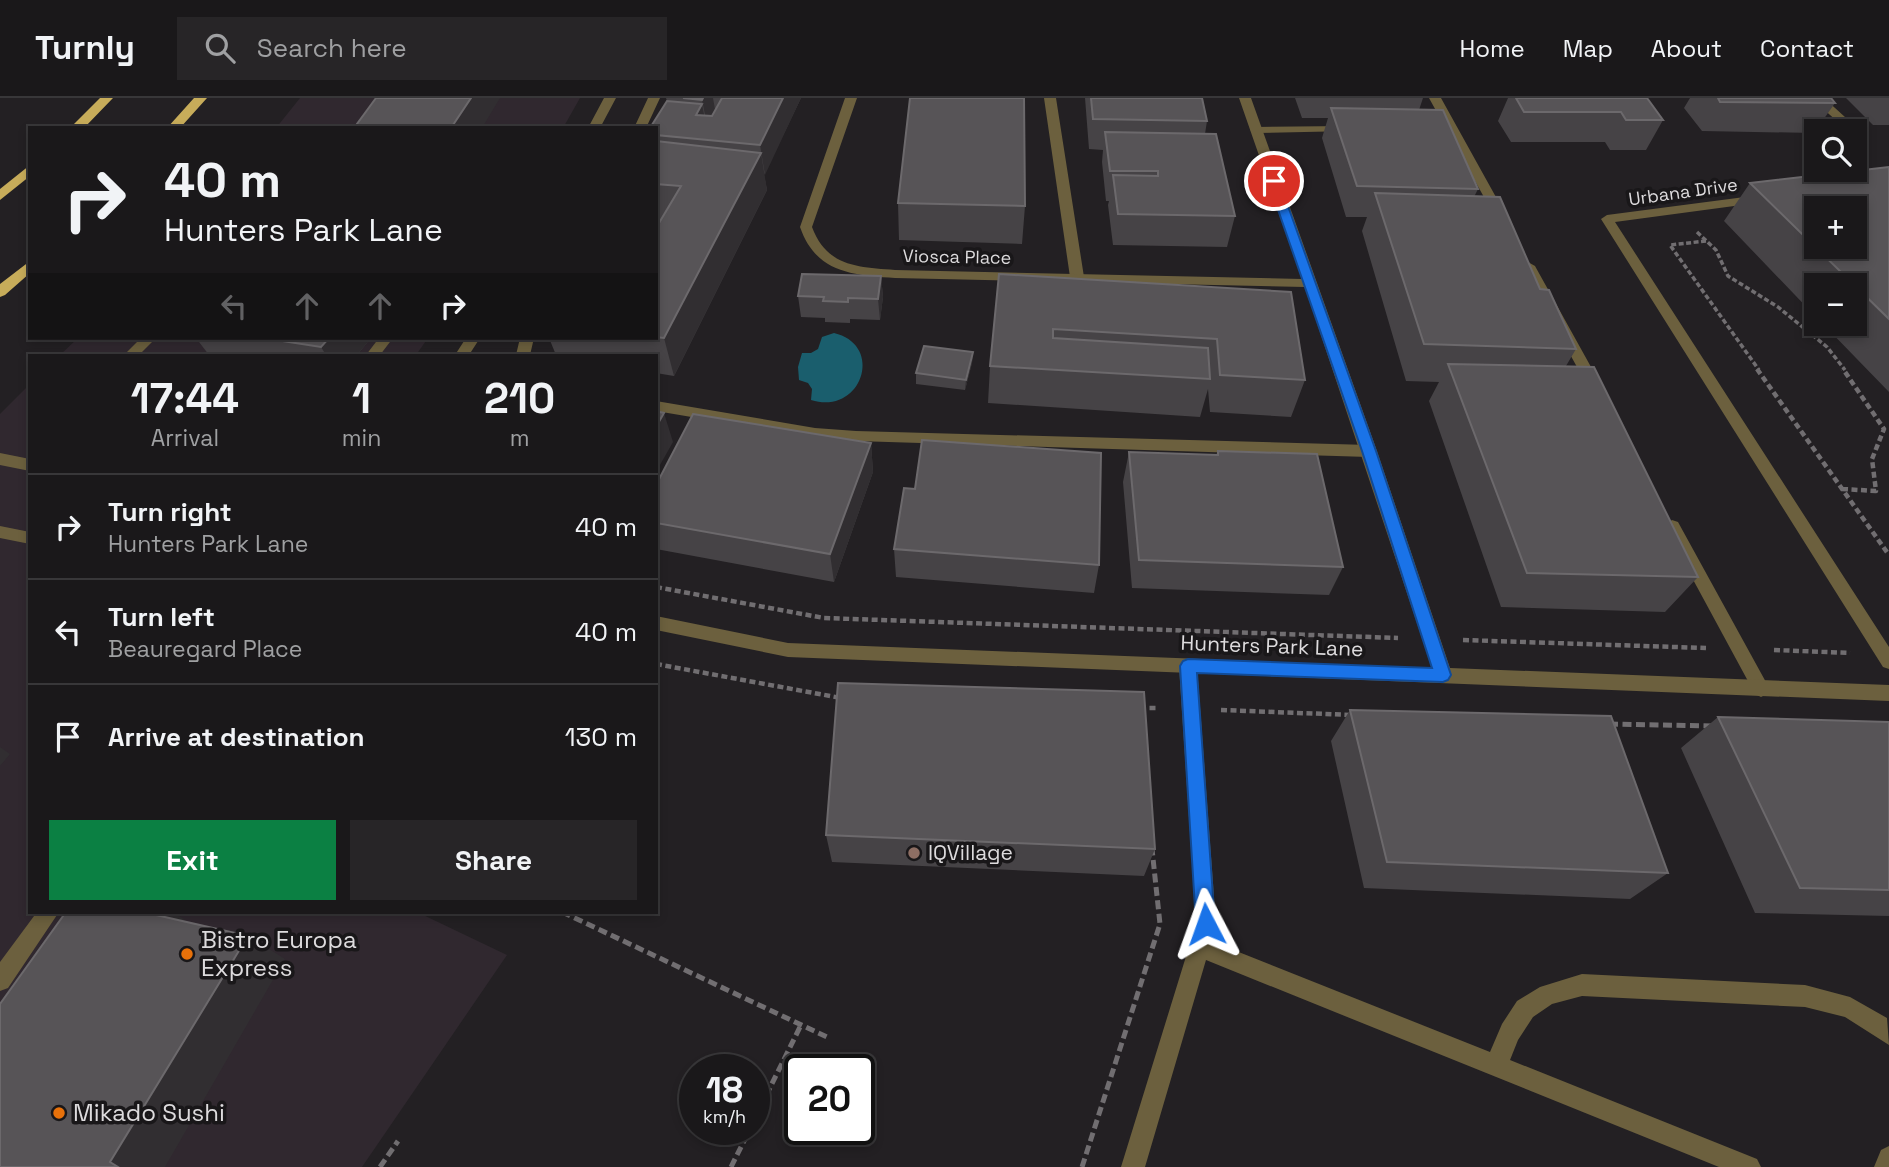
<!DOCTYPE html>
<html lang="en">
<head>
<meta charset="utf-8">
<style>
  body { margin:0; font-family:"Space Grotesk",sans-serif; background:#272527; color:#f1f3f6; height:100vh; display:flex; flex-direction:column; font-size:26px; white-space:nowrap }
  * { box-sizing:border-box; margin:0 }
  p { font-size:23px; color:#9fa0a2 }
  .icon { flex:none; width:38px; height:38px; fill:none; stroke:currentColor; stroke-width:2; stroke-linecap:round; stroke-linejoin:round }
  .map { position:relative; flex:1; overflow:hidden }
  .side { position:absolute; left:28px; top:256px; width:630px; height:560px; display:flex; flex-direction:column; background:#1a181a; border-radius:0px; box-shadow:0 4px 10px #0003,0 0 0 2px #383739 }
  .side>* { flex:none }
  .guide { position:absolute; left:28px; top:28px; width:630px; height:214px; border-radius:0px; box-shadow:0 4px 10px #0003,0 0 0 2px #383739; background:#1a181a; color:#f1f3f6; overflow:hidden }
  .controls { position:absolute; left:1804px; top:21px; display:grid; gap:14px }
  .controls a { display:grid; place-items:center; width:63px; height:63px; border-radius:0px; background:#1a181a; box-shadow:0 4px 10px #0003,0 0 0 2px #383739; font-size:35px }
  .speed { position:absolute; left:679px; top:956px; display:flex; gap:14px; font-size:35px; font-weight:700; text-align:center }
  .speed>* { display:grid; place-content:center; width:91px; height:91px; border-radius:50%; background:#1a181a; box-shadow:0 4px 10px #0003,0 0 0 2px #383739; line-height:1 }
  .speed small { font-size:18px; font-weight:400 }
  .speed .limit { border:4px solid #111; border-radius:10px; background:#fff; color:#111 }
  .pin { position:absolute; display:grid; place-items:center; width:60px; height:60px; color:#fff; margin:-30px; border:4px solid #fff; border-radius:50%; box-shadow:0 2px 7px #0007 }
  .me { position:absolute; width:77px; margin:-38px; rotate:356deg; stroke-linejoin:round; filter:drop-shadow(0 0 5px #0008) }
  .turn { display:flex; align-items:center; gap:24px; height:147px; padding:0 21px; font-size:32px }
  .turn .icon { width:91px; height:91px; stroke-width:2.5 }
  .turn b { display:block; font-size:49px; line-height:60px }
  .lanes { display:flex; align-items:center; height:66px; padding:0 21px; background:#0003; justify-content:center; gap:35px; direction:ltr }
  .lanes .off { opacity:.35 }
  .eta { display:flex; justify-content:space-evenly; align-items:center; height:119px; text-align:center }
  .eta b { font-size:42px; font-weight:700; line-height:49px }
  .cta { display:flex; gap:14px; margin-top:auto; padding:14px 21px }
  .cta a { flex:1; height:80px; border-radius:0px; background:#0b8043; color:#fff; font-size:28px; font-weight:700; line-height:80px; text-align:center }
  .cta a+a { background:#272527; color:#f1f3f6 }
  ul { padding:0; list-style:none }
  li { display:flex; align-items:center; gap:21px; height:105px; padding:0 21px; border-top:2px solid #383739 }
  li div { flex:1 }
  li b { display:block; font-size:26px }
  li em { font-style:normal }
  header { display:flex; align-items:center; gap:42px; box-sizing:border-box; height:98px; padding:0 35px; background:#1a181a; border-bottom:2px solid #383739 }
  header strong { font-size:33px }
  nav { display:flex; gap:38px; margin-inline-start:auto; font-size:24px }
  .search { width:490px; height:63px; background:#272527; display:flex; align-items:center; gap:18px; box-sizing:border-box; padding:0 24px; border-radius:0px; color:#9fa0a2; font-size:26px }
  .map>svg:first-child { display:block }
  .built { fill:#30282f }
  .water { fill:#1a5e6d }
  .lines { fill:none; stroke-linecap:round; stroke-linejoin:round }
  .path-far2 { stroke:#716e71; stroke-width:3.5; stroke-dasharray:5 2.5; stroke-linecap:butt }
  .path-far1 { stroke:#716e71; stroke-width:4.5; stroke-dasharray:6 3.5; stroke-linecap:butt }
  .path { stroke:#716e71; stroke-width:5; stroke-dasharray:9 4.5; stroke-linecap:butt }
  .service { fill:#6c603e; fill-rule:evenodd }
  .minor { fill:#6c603e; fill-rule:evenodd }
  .trunk { fill:#c7ac5a; fill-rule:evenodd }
  .wall { fill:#464346 }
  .shaded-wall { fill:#312e31 }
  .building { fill:#575457; stroke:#6c696c; stroke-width:2; fill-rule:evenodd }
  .route { fill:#1a73e8; stroke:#114b97; stroke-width:2 }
  .education-dot { fill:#8d6e63; stroke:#191719; stroke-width:2.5 }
  .food-dot { fill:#e8710a; stroke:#191719; stroke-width:2.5 }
  .labels { text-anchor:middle; stroke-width:7; stroke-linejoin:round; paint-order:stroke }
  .far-street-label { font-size:18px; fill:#dddbdd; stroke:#191719 }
  .street-label { font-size:21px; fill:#dddbdd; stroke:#191719 }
  .poi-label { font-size:21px; fill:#dddbdd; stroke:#191719; text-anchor:start }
  .near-poi-label { font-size:24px; fill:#dddbdd; stroke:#191719; text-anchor:start }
</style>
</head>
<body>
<header>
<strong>Turnly</strong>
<div class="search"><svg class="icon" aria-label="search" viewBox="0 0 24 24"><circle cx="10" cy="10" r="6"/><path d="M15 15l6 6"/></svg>Search here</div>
<nav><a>Home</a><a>Map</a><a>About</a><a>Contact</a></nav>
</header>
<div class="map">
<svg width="1889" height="1069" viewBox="0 0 1889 1069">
  <rect width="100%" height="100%" fill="#232023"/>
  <path class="built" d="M300,0H580L563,30H276Z
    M78,240H428L416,257H60Z
    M30,286V814H417L507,857L362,1069H0V316Z"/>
  <path class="water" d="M834,235C885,247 862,318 811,302L812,291L808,285L799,282L798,269L802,255H811L818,251L822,239Z"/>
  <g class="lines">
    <path class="path-far2" d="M1697,134L1716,152L1728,178L1778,209L1827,249L1845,272
      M1706,143L1670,147L1759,272"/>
    <path class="path-far1" d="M1757,271L1889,457
      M1842,391L1876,393L1872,361L1884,331L1843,271
      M656,489L824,520L1398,540
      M1463,542L1706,550
      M1774,552L1850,555
      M656,566L841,600
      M1140,610H1159
      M1221,612L1352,617"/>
    <path class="path" d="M1609,626L1712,628
      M562,814L827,939
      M754,1022L801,927
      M380,1069L398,1043
      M731,1069L750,1031
      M1082,1069L1160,826L1152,751"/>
    <path class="service" d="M648,0H660L646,30H634Z
      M1044,0H1056L1084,179L1077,183L1070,179Z
      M1429,0H1441L1507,119L1505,122H1497L1495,119Z
      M1811,0H1824L1856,29V33H1848Z
      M1347,28L1353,31L1351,33L1256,35L1250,32L1256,29Z
      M1760,97L1766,101L1764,104L1615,124L1889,549V571L1883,569L1601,121L1607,117Z
      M1528,164L1535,168L1601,287L1599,291L1594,292L1587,287L1521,168Z
      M141,240H156L139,257H124Z
      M379,240H393L380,257H366Z
      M520,240H534L530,257H516Z
      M656,303L815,330L856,333L1369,347L1377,353L1369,359L856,343L815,340L656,313Z
      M1672,422L1678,424L1767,586L1770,591L1767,596L1761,599L1755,596L1664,428Z
      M1188,561L1194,563L1197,568L1216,826L1211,843L1490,954L1502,926L1517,903L1540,889L1582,876L1805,887L1850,899L1887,920L1889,947L1845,919L1805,909L1582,898L1552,906L1533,919L1518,942L1510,962L1757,1061L1761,1069H1719L1206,862L1145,1069H1121L1196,826L1179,568L1182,563Z
      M37,814H59L8,890L0,893V864Z
      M1889,1048V1069H1874L1881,1052Z"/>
    <path class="minor" d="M604,0H616L600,30H588Z
      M845,0H857L812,129C827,169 858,169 895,172L1302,181L1239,0H1251L1377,353L1450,570L1889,587V603L788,559L656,532V518L788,545L1432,570L1305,189L895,180C852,177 816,175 800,129Z
      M466,240H480L469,257H455Z
      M0,355L30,361V373L0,367Z
      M0,428L30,434V446L0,440Z"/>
    <path class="trunk" d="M100,0H113L84,30H70Z
      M194,0H207L180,30H167Z
      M30,67V78L0,102V91Z
      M30,163V175L5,197L0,199V186Z"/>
  </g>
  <path class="wall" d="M666,0H801L764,77L767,92L674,278L656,275V257H556L549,240H656V130L661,123L656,122V30L667,3Z
    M1085,0H1202L1207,23L1205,36L1235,118L1227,149L1113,147L1108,107L1109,103H1106L1102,64L1103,52L1089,51Z
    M1295,0H1423L1419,12L1478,91L1474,99L1540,191L1576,251L1566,268L1698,479L1665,514L1501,509L1429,303L1439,284L1406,283L1362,133L1367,119H1346L1322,40L1328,20H1302Z
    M1508,0H1647L1663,22L1646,52H1610L1605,44H1511L1498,23Z
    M1690,0H1831L1835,5L1814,35L1702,33L1684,10Z
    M1846,0H1889V27H1873Z
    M1889,69V294L1823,226H1855V187H1816V219L1724,123L1750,85Z
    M898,105L1025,108L1022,146L899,142Z
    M999,176L1291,194L1305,282L1291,319L1210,314L1208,291L1200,319L988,305L990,268Z
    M881,178L883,199L880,222L850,221V225L825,224V220L801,219L798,198Z
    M196,240H371L357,257H209Z
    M973,254L972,265L965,292L916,286V275Z
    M871,345L873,374L834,484L656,451V387Z
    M1218,353L1343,469L1329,497L1132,490L1123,384L1129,354L1216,357Z
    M915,391L1099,467L1094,495L896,479L894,451Z
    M1350,612L1668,775L1630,801L1364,790L1331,643Z
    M1718,619L1889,624V818L1755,815L1681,650Z
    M826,737L1155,751L1144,778L832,764Z"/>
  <path class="shaded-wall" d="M471,0H500L482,30H451Z
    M703,0H713L716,17L708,32L702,2Z
    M783,0H801L765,77L760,47Z
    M702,6L708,36L696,17Z
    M761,55L767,92L674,278L664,240Z
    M881,178L883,199L880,222L878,201Z
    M329,240H371L357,257H326L321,249Z
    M973,254L972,265L965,292L966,282Z
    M664,315L673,344L656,374V329Z
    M871,345L873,374L834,484L830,456Z
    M0,649L10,656L0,668Z
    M139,814H172L184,821L179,836Z
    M248,838L285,861L165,1069H118L110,1064Z"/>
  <path class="building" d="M376,0H471L451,30H354Z
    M683,0H703L702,2Z
    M722,0H783L760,47L656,37V30H650L667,3L702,6L696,17L712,18Z
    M910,0H1024L1025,108L898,105Z
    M1091,0H1202L1207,23L1093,21Z
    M1516,0H1647L1663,22H1626L1621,14H1524Z
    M1718,0H1831L1835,5L1720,4Z
    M1331,10L1443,12L1478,91L1357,88Z
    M1105,34L1216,36L1235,118L1118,116L1113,77L1158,78V73H1110Z
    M656,43L761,55L664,240L656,239V130L681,88L656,86Z
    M1889,69V221L1750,85ZM1816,110H1855V149H1816Z
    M1375,95L1500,99L1540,191L1549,192L1576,251L1424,246Z
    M802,176L881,178L878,201L848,200V204L823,203L824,199L798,198Z
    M999,176L1291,194L1305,282L1220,277L1217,241L1053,231V240L1208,250L1210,281L990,268Z
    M263,240H329L321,249Z
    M924,248L973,254L966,282L916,275Z
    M1448,266L1594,269L1698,479L1527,475Z
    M656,313L664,315L656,329Z
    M693,316L871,345L830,456L656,425V387Z
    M922,342L1101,355L1099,467L894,451L904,390L915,391Z
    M1218,353L1317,356L1343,469L1139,462L1129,354L1218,357Z
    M838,585L1144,594L1155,751L826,737Z
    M1350,612L1611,618L1668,775L1387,764Z
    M1718,619L1889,624V792L1800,790Z
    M66,814H143L248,838L110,1064L118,1069H0V906Z"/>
  <path class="route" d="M1274,79L1279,83L1376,353L1451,577L1448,582L1443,584L1197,575L1215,826L1213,832L1206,835L1199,832L1196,826L1180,568L1183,563L1188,561L1432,570L1362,353L1268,83Z"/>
  <circle class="education-dot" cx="914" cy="755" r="7"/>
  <g class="food-dot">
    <circle cx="187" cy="856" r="7"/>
    <circle cx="59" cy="1015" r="7"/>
  </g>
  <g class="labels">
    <g class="far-street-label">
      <text transform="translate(1683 94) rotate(-8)" y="6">Urbana Drive</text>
      <text transform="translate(957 159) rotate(1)" y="6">Viosca Place</text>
    </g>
    <g class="street-label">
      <text transform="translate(1272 548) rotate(2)" y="7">Hunters Park Lane</text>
    </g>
    <g class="poi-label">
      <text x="928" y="762">IQVillage</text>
    </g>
    <g class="near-poi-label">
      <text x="201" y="850">Bistro Europa<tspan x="201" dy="28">Express</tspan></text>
      <text x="73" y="1023">Mikado Sushi</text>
    </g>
  </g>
</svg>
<div class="controls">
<a><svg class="icon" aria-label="search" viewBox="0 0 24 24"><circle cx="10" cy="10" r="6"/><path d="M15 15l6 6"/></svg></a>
<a>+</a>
<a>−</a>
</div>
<div class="speed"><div>18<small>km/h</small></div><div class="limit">20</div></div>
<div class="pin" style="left:1274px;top:83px;background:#d93025"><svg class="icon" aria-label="arrive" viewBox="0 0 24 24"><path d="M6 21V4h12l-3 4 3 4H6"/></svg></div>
<svg class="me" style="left:1206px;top:826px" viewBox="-20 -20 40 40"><path d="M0-17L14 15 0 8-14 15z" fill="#1a73e8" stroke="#fff" stroke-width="4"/></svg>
<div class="guide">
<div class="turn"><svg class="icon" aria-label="right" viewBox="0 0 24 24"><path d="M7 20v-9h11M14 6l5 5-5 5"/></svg><div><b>40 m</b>Hunters Park Lane</div></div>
<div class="lanes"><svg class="icon off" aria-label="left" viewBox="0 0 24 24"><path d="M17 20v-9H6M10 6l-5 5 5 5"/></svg><svg class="icon off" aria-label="ahead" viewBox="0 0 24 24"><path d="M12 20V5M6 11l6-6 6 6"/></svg><svg class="icon off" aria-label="ahead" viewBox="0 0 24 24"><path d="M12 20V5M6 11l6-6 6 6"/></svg><svg class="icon" aria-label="right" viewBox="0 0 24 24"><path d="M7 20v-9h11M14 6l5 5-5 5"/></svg></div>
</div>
<section class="side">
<div class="eta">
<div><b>17:44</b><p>Arrival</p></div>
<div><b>1</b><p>min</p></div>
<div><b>210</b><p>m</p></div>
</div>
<ul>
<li><svg class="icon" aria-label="right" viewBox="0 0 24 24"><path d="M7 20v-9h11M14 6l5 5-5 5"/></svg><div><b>Turn right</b><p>Hunters Park Lane</p></div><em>40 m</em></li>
<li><svg class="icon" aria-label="left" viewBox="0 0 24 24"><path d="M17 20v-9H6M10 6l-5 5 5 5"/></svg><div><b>Turn left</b><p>Beauregard Place</p></div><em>40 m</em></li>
<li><svg class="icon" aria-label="arrive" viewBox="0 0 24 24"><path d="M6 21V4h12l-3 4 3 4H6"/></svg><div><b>Arrive at destination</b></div><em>130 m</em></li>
</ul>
<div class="cta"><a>Exit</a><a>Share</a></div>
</section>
</div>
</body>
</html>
